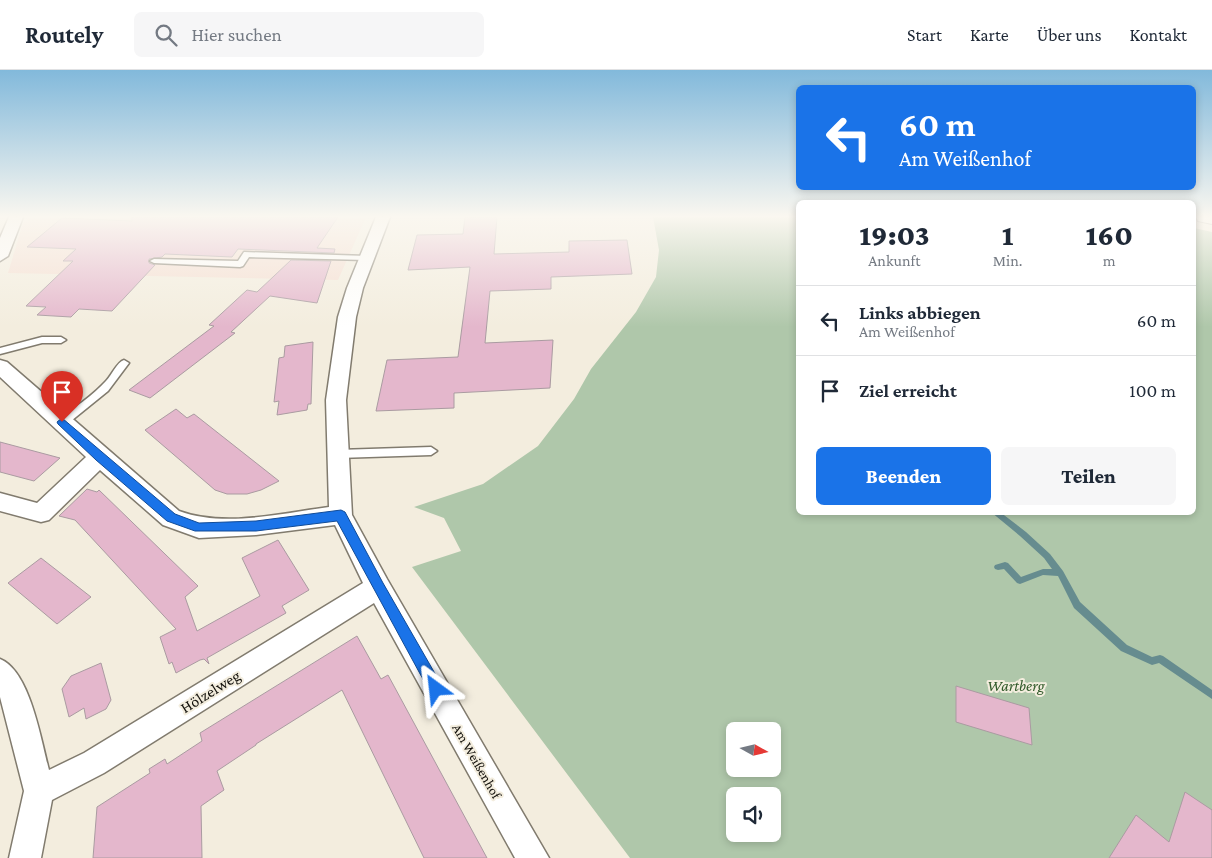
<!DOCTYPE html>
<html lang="de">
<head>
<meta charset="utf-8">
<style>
  body { margin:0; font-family:"Crimson Pro",serif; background:#f6f6f7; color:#1f2937; height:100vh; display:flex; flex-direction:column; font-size:19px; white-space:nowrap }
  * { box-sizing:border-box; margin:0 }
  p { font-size:16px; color:#747a83 }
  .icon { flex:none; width:28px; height:28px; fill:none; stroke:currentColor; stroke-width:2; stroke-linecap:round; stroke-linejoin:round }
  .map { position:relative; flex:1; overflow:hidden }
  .sheet { position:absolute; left:796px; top:130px; width:400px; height:315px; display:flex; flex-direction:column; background:#fff; border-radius:8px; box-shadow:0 2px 8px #0003 }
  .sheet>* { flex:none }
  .hud { position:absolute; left:796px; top:15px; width:400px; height:105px; border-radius:8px; box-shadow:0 2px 8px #0003; background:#1a73e8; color:#fff; overflow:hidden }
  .needle { width:32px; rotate:98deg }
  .buttons { position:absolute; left:726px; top:652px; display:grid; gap:10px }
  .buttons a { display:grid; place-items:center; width:55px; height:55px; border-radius:8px; background:#fff; box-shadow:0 2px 8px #0003; font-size:25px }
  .pin { position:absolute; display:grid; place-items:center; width:42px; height:42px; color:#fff; margin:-51px -21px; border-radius:50% 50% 50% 0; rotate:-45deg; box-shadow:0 0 5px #0007 }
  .pin .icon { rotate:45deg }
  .me { position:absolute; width:55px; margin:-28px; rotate:330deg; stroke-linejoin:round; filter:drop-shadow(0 0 4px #0008) }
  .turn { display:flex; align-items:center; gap:18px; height:105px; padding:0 20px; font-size:22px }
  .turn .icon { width:65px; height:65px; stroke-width:2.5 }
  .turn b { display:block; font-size:35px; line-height:42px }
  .eta { display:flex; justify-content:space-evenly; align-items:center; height:85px; text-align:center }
  .eta b { font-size:30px; font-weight:800; line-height:35px }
  .action { display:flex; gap:10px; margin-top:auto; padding:10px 20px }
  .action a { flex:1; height:58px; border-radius:8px; background:#1a73e8; color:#fff; font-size:20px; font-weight:800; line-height:58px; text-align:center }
  .action a+a { background:#f6f6f7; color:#1f2937 }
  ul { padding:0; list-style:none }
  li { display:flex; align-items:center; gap:15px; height:70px; padding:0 20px; border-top:1px solid #e0e1e3 }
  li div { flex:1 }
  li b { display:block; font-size:19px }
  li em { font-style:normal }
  header { display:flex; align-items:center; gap:30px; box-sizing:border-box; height:70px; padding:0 25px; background:#fff; border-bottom:1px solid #e0e1e3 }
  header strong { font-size:24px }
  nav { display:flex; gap:28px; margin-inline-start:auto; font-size:18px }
  .search { width:350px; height:45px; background:#f6f6f7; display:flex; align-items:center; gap:12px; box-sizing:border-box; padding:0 18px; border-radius:8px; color:#747a83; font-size:19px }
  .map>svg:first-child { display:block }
  .education { fill:#f5ded2 }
  .green { fill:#afc7aa; fill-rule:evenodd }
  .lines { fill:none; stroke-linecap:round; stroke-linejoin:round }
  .stream { fill:#668c8f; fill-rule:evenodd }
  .building { fill:#e4b7cc; stroke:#aa9ba1 }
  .service-casing { stroke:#817b6e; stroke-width:3 }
  .minor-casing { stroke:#817b6e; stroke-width:3 }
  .secondary-casing { stroke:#817b6e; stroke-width:2 }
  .service { fill:#fff; fill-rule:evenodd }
  .minor { fill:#fff; fill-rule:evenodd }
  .secondary { fill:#fff; fill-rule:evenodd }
  .route { fill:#1a73e8; stroke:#114b97 }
  .labels { text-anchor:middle; stroke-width:4; stroke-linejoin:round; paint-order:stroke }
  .street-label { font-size:14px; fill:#12100b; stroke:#f3edde }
  .near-park-label { font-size:16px; font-style:italic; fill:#305929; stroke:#f3edde }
  .near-street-label { font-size:16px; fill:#12100b; stroke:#f3edde }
</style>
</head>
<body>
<header>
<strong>Routely</strong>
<div class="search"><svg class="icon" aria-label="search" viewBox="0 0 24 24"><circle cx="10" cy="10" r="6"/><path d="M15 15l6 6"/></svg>Hier suchen</div>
<nav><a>Start</a><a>Karte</a><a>Über uns</a><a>Kontakt</a></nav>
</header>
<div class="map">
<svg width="1212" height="788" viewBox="0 0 1212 788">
  <rect width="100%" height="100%" fill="#f3edde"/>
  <path class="education" d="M31,147H366L338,210L8,203L23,153Z"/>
  <path class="green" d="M653,147H799V442H1194V158L1212,162V788H630L412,497L461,481L444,448L414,437L483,414L538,376L574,329L591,299L636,242L656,207L659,180ZM735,661H772V699H735ZM735,726H772V764H735Z"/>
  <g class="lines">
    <path class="stream" d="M991,442H1000L1026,462L1050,484L1063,501L1080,532L1127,575L1152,587L1160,585L1163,586L1212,620V629L1159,593L1152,595L1121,581L1074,538L1058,506L1043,505L1020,514L1017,513L1004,499L998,500L995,499L994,497L995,495L1005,492L1008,493L1021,507L1043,499H1052L1044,488L1020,466Z"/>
  </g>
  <path class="building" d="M132,147H338L317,178L335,179L334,183L238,179L232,187L165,184L162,187L149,189V193L155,195L112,241L79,239L71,247L37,245L46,237L26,236L73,191H63L76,179L27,177L62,148L132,151Z
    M465,147H497L494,184L569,182V171L627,170L632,204L551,207V219L490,221L485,273L553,270L550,318L454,323V338L376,341L387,290L458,287L470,197L408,200L417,165L463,164Z
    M291,190L331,191L317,233L270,226L231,262L235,263L150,328L129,320L214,256L209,255L247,220L257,222Z
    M313,272L311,334H308L307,340L277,345L279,331L274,332L279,288L284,287L285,276Z
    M176,339L187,348L194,344L279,411L261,420L247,424H227L215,420L145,360Z
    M0,372L60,388L34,411L0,402Z
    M87,419L97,422L99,420L198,516L185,527L197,561L260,526L242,488L278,470L309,520L282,536L286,543L207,588L209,594L204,589L200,590L176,603L172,592L169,594L160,567L176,559L75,450L59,446Z
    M41,488L91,527L57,554L8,513Z
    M357,566L381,609L388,605L487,788H424L342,620L256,674V675L217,701L224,720L201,736L202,788H93L97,737L150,703L149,699L165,689L167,694L202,671L200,663Z
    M101,593L111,630L106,639L86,649L84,638L69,647L62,619L71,606Z
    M956,616L1029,638L1032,675L956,652Z
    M1185,722L1212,740V788H1109L1136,745L1169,772Z"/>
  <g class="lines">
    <g class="service-casing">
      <path id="service" d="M244,182L367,186L371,188L367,190L249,187L243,196L240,197L154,193L150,191L154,189L238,191Z
        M42,267H61L66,270L61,273H42L0,284V278Z
        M124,290L129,293L108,321L66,355H58L57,352L58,349C75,338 92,326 106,311C112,305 117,292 124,290Z
        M431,377L437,381L431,385L338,388L332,384L338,380Z"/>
    </g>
    <g class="minor-casing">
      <path id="minor" d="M9,147H23L8,186L0,191V168Z
        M376,147H390L363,218L356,247L346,330L352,445L387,509L549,788H515L374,533L104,703L52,730L41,788H9L24,721L0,627V589C30,601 41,670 49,700L84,683L363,513L335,455L256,465L199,468L163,455L100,400L49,450L41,452L0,441V423L37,433L86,387L0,307V290L7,292L179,441C225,458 282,443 329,437L326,330L338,247L347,218Z"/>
    </g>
    <g class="secondary-casing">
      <path id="secondary" d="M1196,147H1212V154L1198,151Z"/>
    </g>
    <use href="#service" class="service"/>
    <use href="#minor" class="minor"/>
    <use href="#secondary" class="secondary"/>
  </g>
  <linearGradient id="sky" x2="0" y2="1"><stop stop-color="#82b9db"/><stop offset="0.57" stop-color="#faf7f0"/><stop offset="1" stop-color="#faf7f0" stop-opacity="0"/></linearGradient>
  <rect width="1212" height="257" fill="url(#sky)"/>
  <path class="route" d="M62,348L175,444L199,453L256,451L341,440L345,442L383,513L441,614L444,619L441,624L436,626L431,624L337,451L256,461H195L167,451L96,390L58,354L57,352Z"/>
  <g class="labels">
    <g class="street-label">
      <text transform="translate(477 691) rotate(60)" y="5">Am Weißenhof</text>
    </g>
    <g class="near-park-label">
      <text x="1016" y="621">Wartberg</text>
    </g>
    <g class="near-street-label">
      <text transform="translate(210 621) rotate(-32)" y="6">Hölzelweg</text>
    </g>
  </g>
</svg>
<div class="buttons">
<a><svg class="needle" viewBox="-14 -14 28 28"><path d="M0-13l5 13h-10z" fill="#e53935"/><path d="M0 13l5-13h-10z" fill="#747a83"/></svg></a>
<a><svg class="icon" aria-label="sound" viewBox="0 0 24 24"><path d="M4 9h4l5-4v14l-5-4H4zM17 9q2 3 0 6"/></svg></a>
</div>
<div class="pin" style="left:62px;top:352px;background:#d93025"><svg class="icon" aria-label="arrive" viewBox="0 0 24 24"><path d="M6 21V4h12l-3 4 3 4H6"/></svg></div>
<svg class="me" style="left:436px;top:619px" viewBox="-20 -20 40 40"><path d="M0-17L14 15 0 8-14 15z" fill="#1a73e8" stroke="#fff" stroke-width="4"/></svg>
<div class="hud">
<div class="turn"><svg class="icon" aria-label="left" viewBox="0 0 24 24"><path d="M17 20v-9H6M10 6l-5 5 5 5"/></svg><div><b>60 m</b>Am Weißenhof</div></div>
</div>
<section class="sheet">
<div class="eta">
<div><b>19:03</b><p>Ankunft</p></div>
<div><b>1</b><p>Min.</p></div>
<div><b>160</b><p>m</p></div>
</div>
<ul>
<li><svg class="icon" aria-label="left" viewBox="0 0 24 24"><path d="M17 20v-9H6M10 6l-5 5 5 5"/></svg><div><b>Links abbiegen</b><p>Am Weißenhof</p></div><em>60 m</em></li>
<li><svg class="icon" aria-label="arrive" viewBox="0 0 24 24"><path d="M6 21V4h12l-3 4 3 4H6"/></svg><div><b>Ziel erreicht</b></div><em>100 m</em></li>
</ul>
<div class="action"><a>Beenden</a><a>Teilen</a></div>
</section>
</div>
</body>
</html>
